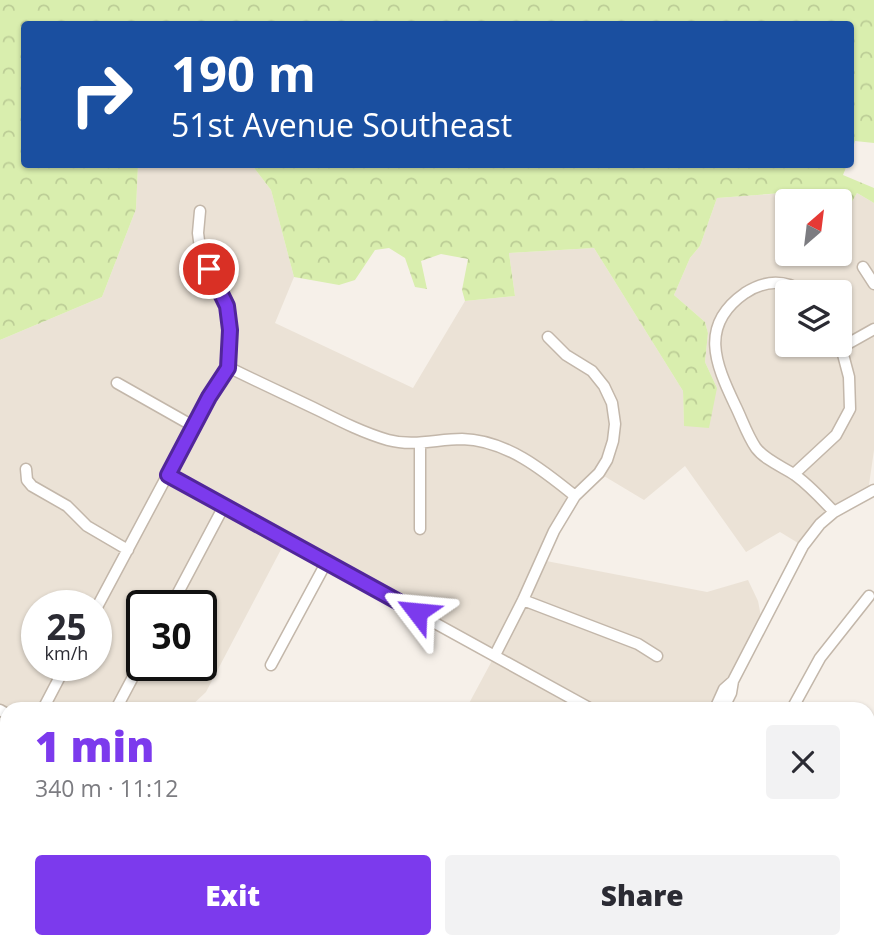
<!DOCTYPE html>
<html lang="en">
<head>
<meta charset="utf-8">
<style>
  body { margin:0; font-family:"Open Sans",sans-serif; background:#f2f2f3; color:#2b2b33; height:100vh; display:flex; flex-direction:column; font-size:26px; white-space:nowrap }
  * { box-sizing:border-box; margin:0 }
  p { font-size:23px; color:#7c7c81 }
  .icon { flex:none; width:38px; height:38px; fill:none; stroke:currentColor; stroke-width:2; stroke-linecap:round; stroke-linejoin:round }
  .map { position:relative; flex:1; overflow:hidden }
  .side { position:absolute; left:0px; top:702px; width:875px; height:247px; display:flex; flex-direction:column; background:#fff; border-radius:21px 21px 0 0; box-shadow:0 2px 5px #0004 }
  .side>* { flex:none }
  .hud { position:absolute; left:21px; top:21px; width:833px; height:147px; border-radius:7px; box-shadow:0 2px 5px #0004; background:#1a4fa0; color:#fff; overflow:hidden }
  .needle { width:46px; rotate:28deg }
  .buttons { position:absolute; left:775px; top:189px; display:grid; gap:14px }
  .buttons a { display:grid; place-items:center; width:77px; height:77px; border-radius:7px; background:#fff; box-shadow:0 2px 5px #0004; font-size:35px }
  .speed { position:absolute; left:21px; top:590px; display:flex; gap:14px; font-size:35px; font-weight:700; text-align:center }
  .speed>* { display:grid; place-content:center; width:91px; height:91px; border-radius:50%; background:#fff; box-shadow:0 2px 5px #0004; line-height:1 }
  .speed small { font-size:18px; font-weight:400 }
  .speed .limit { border:4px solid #111; border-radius:10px; background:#fff; color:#111 }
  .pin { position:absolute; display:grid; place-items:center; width:60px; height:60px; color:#fff; margin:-30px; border:4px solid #fff; border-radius:50%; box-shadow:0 2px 7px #0007 }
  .me { position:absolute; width:77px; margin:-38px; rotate:299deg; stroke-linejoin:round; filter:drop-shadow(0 0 5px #0008) }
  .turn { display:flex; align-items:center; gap:24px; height:147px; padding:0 35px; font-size:32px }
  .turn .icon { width:91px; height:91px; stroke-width:2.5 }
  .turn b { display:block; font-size:49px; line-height:60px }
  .round { display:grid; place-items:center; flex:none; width:74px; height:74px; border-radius:7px; background:#f2f2f3 }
  .summary { display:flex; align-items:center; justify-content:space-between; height:119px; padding:0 35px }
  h1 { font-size:42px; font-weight:800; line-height:52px; color:#7c3aed }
  .action { display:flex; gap:14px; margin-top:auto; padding:14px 35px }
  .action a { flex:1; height:80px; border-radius:7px; background:#7c3aed; color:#fff; font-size:28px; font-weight:800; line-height:80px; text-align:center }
  .action a+a { background:#f2f2f3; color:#2b2b33 }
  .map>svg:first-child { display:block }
  .residential { fill:#ebe2d6; fill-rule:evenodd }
  .forest { fill:url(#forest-crowns) }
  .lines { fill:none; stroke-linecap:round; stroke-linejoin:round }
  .minor-casing { stroke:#c3b7aa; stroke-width:13 }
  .minor { stroke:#fff; stroke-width:10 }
  .route-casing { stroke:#51269a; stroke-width:18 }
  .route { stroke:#7c3aed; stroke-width:12 }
</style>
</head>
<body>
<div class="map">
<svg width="874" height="947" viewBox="0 0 874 947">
  <defs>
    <pattern id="forest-crowns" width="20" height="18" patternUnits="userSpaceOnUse" patternTransform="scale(1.75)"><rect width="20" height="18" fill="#d9eeae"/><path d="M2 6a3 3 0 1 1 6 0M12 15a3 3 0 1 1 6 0" fill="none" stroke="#bccd96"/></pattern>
  </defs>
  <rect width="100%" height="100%" fill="#f6f0e9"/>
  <path class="residential" d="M138,165H252L271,190L294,277L275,323L413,388L465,301L515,296L509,253L594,248L683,391L684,425L717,388L705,362L708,333L705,322L674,295L690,258L700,246L717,198L811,191L810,201H788V254H840V222L857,193L874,203V450L868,492L834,512L803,546L780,532L746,552L685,466L644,500L599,473L575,496L541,560L707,592L748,580L758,601L762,622L711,709H466L495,655L286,540L206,692L188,709L0,710V340L102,297L136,209ZM788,292H840V345H788ZM37,606H96V665H37ZM142,606H201V665H142Z
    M7,777V942H176L181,947H0V790Z"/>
  <path class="forest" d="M0,0H874V143L855,141L851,154L850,24H24V164L138,165L136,209L102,297L0,340Z
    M252,165H847L843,175L874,188V203L857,193L840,222V201H810V191L717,198L700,246L690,258L674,295L705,322L708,333L705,362L717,388L709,428L684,426L683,391L594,248L509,253L515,296L465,301L462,290L468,259L441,254L421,261L427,289L415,287L405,258L389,248L375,250L355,280L339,285L294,277L271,190Z"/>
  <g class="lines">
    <g class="minor-casing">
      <path id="minor" d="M863,267L874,284
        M804,292C784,279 765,280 745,293C699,325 715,363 735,405C742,419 747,435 756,448C765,460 783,467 795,475C810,486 822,499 834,512
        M842,347L874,329
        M228,367C258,382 289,396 320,411C342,422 364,433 388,440C414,447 437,439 462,439C506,440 543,470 575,496
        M117,383L193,426
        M420,444V529
        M26,469L27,480L32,486L67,506L87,526L128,550
        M794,474L836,435L850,409L849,377L840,343
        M168,476L591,709
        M523,600L638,644L657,656
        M171,606L224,506
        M96,609L209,397L228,367L230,330L227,306L201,256L198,233L200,211
        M495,655L523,600L554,531L575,496L599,473L607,460L613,441L615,424L612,403L604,386L592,371L566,355L548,337
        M271,665L326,563
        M43,709L66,665
        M116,709L142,660
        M715,709L724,689L733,681
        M723,709L731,693L733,681L803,546L820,524L834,512L874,490
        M792,709L820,658L869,596
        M0,710L7,714
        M868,786L874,784
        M0,790L7,777
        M418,942L419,947
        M51,947L53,942
        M569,947L579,942"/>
    </g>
    <use href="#minor" class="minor"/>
  </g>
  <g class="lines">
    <g class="route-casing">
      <path id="route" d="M209,269L227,306L230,330L228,368L209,397L168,475L417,612"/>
    </g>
    <use href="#route" class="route"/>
  </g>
</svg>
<div class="buttons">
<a><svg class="needle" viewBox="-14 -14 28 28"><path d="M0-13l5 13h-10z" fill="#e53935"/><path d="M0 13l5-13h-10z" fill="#7c7c81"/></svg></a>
<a><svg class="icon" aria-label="layers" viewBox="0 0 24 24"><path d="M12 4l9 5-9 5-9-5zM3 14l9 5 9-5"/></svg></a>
</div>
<div class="speed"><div>25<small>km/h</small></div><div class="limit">30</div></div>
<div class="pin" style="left:209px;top:269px;background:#d93025"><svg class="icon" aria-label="arrive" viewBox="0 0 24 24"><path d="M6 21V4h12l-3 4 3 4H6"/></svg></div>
<svg class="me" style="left:417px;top:612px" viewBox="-20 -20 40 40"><path d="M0-17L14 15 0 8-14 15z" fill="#7c3aed" stroke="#fff" stroke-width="4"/></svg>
<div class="hud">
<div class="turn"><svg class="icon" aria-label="right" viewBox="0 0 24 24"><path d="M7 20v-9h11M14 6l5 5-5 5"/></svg><div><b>190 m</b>51st Avenue Southeast</div></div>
</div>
<section class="side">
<div class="summary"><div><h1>1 min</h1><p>340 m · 11:12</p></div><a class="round"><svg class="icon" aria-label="close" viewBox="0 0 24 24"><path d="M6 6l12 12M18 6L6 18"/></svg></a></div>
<div class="action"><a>Exit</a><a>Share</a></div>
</section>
</div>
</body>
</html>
